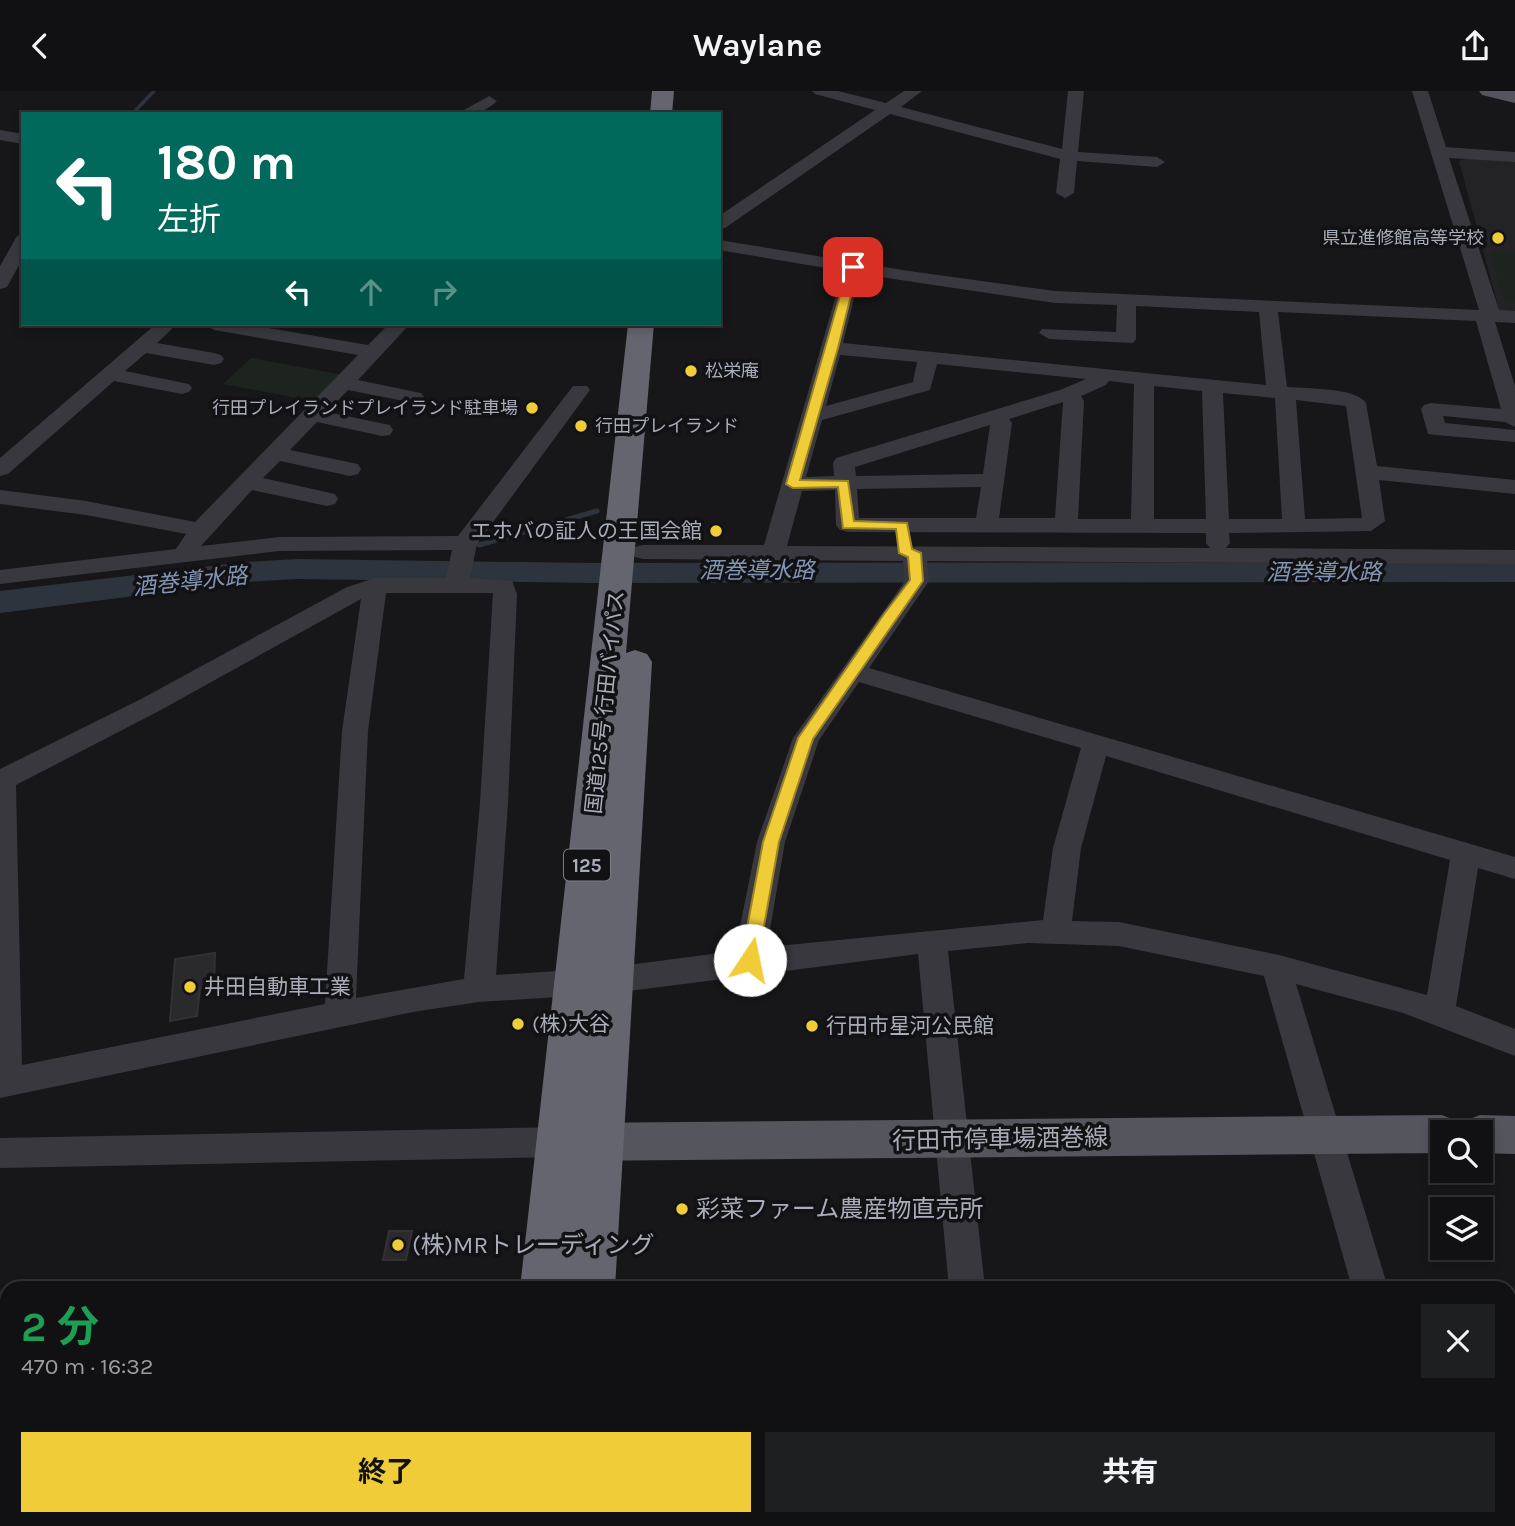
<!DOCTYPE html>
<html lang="ja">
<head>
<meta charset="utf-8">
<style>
  body { margin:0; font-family:Karla,"Noto Sans JP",sans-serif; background:#1e1f21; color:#f1f3f6; height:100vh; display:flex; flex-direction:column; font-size:26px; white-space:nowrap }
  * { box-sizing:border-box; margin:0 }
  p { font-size:23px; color:#9c9da0 }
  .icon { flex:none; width:38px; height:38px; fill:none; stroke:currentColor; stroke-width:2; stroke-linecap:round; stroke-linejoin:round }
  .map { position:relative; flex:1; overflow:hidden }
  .panel { position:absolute; left:0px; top:1190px; width:1516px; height:245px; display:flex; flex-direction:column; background:#111113; border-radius:21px 21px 0 0; box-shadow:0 4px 10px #0003,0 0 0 2px #303133 }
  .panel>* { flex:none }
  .banner { position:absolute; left:21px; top:21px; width:700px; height:214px; border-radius:0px; box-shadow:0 4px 10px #0003,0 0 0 2px #303133; background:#00695c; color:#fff; overflow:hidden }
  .fabs { position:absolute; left:1430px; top:1029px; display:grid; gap:14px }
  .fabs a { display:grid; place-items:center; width:63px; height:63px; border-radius:0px; background:#111113; box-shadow:0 4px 10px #0003,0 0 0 2px #303133; font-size:35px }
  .pin { position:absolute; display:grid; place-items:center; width:60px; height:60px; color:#fff; margin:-30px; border-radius:14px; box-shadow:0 4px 10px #0006 }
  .me { position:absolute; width:77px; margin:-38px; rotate:11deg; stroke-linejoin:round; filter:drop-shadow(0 0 5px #0008) }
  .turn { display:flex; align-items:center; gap:24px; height:147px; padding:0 21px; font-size:32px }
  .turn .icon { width:91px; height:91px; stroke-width:2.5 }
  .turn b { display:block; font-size:49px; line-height:60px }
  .lanes { display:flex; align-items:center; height:66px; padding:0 21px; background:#0003; justify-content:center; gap:35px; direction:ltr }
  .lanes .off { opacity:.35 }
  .round { display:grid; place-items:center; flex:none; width:74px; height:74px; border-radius:0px; background:#1e1f21 }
  .summary { display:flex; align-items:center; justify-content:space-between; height:119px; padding:0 21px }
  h1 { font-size:42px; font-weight:700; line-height:52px; color:#1e9e55 }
  .button { display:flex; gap:14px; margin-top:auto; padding:14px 21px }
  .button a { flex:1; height:80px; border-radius:0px; background:#f0cc38; color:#111; font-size:28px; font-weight:700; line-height:80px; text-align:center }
  .button a+a { background:#1e1f21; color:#f1f3f6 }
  header { display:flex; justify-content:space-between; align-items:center; height:91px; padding:0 21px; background:#111113; font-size:32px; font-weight:700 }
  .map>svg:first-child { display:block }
  .built { fill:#232326 }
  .green { fill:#1d241f }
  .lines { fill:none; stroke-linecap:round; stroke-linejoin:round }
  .stream-far1 { stroke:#2d343d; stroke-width:3.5 }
  .stream { stroke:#2d343d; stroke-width:5 }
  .river { fill:#2d343d; fill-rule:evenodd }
  .building { fill:#2a2a2d; stroke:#323135; stroke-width:2 }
  .minor { fill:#38383e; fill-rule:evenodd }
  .major { fill:#54555d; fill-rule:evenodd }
  .highway { fill:#64656f; fill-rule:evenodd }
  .route { fill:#f0cc38; stroke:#9c8524; stroke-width:2 }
  .poi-dot { fill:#f0cc38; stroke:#121214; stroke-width:2.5 }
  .labels { text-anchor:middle; stroke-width:7; stroke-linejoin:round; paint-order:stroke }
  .far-poi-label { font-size:18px; fill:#a9acb9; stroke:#121214; text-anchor:end }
  .shield { fill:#121214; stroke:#7c7e88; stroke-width:2 }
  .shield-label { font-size:19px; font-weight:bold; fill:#a9acb9 }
  .poi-label { font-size:21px; fill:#a9acb9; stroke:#121214; text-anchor:start }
  .street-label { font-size:21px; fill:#a9acb9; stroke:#121214 }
  .water-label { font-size:23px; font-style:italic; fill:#8194b3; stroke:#121214 }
  .near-street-label { font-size:24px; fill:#a9acb9; stroke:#121214 }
  .near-poi-label { font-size:24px; fill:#a9acb9; stroke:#121214; text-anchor:start }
</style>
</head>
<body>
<header><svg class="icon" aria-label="back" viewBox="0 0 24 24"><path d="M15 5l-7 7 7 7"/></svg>Waylane<svg class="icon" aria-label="share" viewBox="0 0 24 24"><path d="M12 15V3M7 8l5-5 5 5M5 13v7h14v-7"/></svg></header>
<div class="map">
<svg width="1515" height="1435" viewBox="0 0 1515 1435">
  <rect width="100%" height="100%" fill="#171719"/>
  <path class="built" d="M1467,67L1515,71V223L1500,222L1459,70Z"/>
  <path class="green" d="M1490,161H1515V212L1503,207Z
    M251,267L343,284L318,311L223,293Z"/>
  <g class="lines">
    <path class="stream-far1" d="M132,23L154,0"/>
    <path class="stream" d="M479,454L597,420"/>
    <path class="river" d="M297,468L591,472L1515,471V491L591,492L297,488L245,491L0,522V500L245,471Z"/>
  </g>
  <path class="building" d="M215,862L214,895L200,897L197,925L170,930L175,868Z
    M389,1140H412L406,1169H383Z"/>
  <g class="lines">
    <path class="minor" d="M812,0H838L886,12L904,0H922L901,16L1062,58L1068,0H1084L1078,61L1157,66L1165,71L1157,76L1077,70L1074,102L1065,107L1056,102L1060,68L890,23L725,137L719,138V125L875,19L815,3Z
      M1412,0H1428L1446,56L1515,61V71L1449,67L1499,219L1515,220V232L1495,231L1515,295V336L1505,331L1443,325L1445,332L1515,339V351L1436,344L1428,343L1421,318L1424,314L1431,312L1501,318L1476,230L1278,221L1287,296C1307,298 1355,296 1366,312L1377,375L1515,389V403L1379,389L1385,430L1371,440L1229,442L1230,452L1226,457L1515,459V473L927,470L929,490L869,577L1515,766V788L1478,777L1456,915L1515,938V965L1403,922L1296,893L1388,1197H1352L1264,885L1119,855L1028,852L948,860L985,1197H949L918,863L613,902L602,898L597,889L602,880L613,876L735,860L757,751L793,647L905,490L903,470L643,468L635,466L631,461L635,456L643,454H764L843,180L719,159V149L909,180L1055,200L1479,219ZM860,183L1055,212L1117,214L1116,241L1042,238L1039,242L1049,248L1133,252L1136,248V215L1259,221L1266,294L843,252ZM840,264L917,271L913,291L826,315ZM937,273L1086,288L1060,299L836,367L833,372L834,385L806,386L822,329L930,299ZM1109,290L1134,293L1131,428H1078L1084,310L1081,305L1106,294ZM1154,295L1202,300L1206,428H1154ZM1223,302L1275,307L1282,428H1229ZM1296,309L1346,315L1362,427L1305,428ZM1063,311L1055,427H999L1012,332L1009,328ZM990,334L983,383L856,385L855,376ZM981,396L976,427H859L857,398ZM835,399L836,434L840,439L848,441L1206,442V452L1210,457L787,455L802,400ZM859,591L1081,657L1053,757L1043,829L767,856L785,751L819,649ZM1106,665L1450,769L1427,904L1279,864L1119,831L1072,830L1081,757Z
      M489,5L497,10C485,22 473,23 457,23Z
      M0,39L23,43V53L0,49Z
      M23,144V167L7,196L0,198V175L17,145Z
      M156,233H177L157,252L214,262L221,264L224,268L221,272L214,274L146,262L125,280L189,293L192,297L189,301L182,303L114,290L8,383L0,385V367Z
      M204,233H246L368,254L389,233H410L358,289L421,302L424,306L421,310L414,312L348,299L327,321L390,334L393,339L390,344L382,345L317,331L290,359L358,373L361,378L358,383L350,385L280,370L263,387L335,403L338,408L335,413L327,415L252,399L201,455L279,446L458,445L573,295H587L590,299L477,453L470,487L512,490L517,503L508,712L496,884L574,879L585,883L590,892L585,901L574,905L479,911L413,921L0,1007V678L141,608L347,496L375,487H446L452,459L279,460L0,493V479L176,458L186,443L86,424L0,413V399L86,410L195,431L358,264L214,239ZM386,502H493L480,712L464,888L356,907L368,640ZM361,508L342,640L325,913L22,974L16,694L159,620Z
      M559,1036L571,1040L576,1051L571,1062L559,1066L0,1077V1047Z
      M972,1428H1012L1013,1435H973Z
      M1416,1428H1456L1458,1435H1418Z"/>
    <path class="major" d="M1479,0H1515V12L1482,4Z
      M1442,1024L1457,1030L1461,1039L1465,1030L1480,1024L1515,1025V1063L1480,1062V1041H1442V1062L576,1070L561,1064L555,1051L561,1038L576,1032Z"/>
    <path class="highway" d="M652,0H674L672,23H650Z
      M628,233H654L626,562L635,559L647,563L652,571L615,1197H520Z
      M496,1428H600L599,1435H495Z"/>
  </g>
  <path class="route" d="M849,173L858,176L838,257L800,389L848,390L854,430L907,432L912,458L921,462L923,490L813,648L779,751L758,869L756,874H743L741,869L763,751L798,647L884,523L910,489L908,466L899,462L896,438L843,437L838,396L793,397L786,393Z"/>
  <g class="poi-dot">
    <circle cx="1498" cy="147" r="7"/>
    <circle cx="691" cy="280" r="7"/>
    <circle cx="532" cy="317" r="7"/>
    <circle cx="581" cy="335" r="7"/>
    <circle cx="716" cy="440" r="7"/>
    <circle cx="190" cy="896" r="7"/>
    <circle cx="518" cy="933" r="7"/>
    <circle cx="812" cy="935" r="7"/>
    <circle cx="682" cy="1118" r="7"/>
    <circle cx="398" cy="1154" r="7"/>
  </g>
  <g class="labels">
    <g class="far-poi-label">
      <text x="1484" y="153">県立進修館高等学校</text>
      <text x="705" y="286" text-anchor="start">松栄庵</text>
      <text x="518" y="323">行田プレイランドプレイランド駐車場</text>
      <text x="595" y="341" text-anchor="start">行田プレイランド</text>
    </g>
    <rect class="shield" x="564" y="758.5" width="46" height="31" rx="5"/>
    <g class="shield-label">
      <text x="587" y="781">125</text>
    </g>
    <g class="poi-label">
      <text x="702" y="447" text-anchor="end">エホバの証人の王国会館</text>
      <text x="204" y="903">井田自動車工業</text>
      <text x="532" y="940">(株)大谷</text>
      <text x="826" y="942">行田市星河公民館</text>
    </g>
    <g class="street-label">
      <text transform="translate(605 611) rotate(-84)" y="7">国道125号 行田バイパス</text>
    </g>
    <g class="water-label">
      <text x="757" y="487">酒巻導水路</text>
      <text x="1324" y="489">酒巻導水路</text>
      <text transform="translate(190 490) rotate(-6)" y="8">酒巻導水路</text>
    </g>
    <g class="near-street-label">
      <text transform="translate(1000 1048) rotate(-1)" y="8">行田市停車場酒巻線</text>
    </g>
    <g class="near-poi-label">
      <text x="696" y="1126">彩菜ファーム農産物直売所</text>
      <text x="412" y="1162">(株)MRトレーディング</text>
    </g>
  </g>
</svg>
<div class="fabs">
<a><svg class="icon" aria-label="search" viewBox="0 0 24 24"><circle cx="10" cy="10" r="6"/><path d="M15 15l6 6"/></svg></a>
<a><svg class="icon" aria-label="layers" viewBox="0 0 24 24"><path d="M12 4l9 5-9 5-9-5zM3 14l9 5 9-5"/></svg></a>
</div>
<div class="pin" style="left:853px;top:176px;background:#d93025"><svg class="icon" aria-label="arrive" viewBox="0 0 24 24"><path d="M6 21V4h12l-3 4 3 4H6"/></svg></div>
<svg class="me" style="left:750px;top:869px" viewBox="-20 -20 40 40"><circle r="19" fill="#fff"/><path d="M0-13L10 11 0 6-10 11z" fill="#f0cc38"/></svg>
<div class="banner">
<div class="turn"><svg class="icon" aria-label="left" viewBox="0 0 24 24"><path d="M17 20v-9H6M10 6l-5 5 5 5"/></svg><div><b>180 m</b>左折</div></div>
<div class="lanes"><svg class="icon" aria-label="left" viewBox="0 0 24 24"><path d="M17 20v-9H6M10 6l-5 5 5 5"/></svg><svg class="icon off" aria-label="ahead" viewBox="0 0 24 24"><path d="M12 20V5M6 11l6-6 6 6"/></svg><svg class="icon off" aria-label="right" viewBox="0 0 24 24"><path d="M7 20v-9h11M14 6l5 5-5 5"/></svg></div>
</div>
<section class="panel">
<div class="summary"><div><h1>2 分</h1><p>470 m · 16:32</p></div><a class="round"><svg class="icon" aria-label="close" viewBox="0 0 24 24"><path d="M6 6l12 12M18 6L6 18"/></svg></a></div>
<div class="button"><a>終了</a><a>共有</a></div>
</section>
</div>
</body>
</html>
